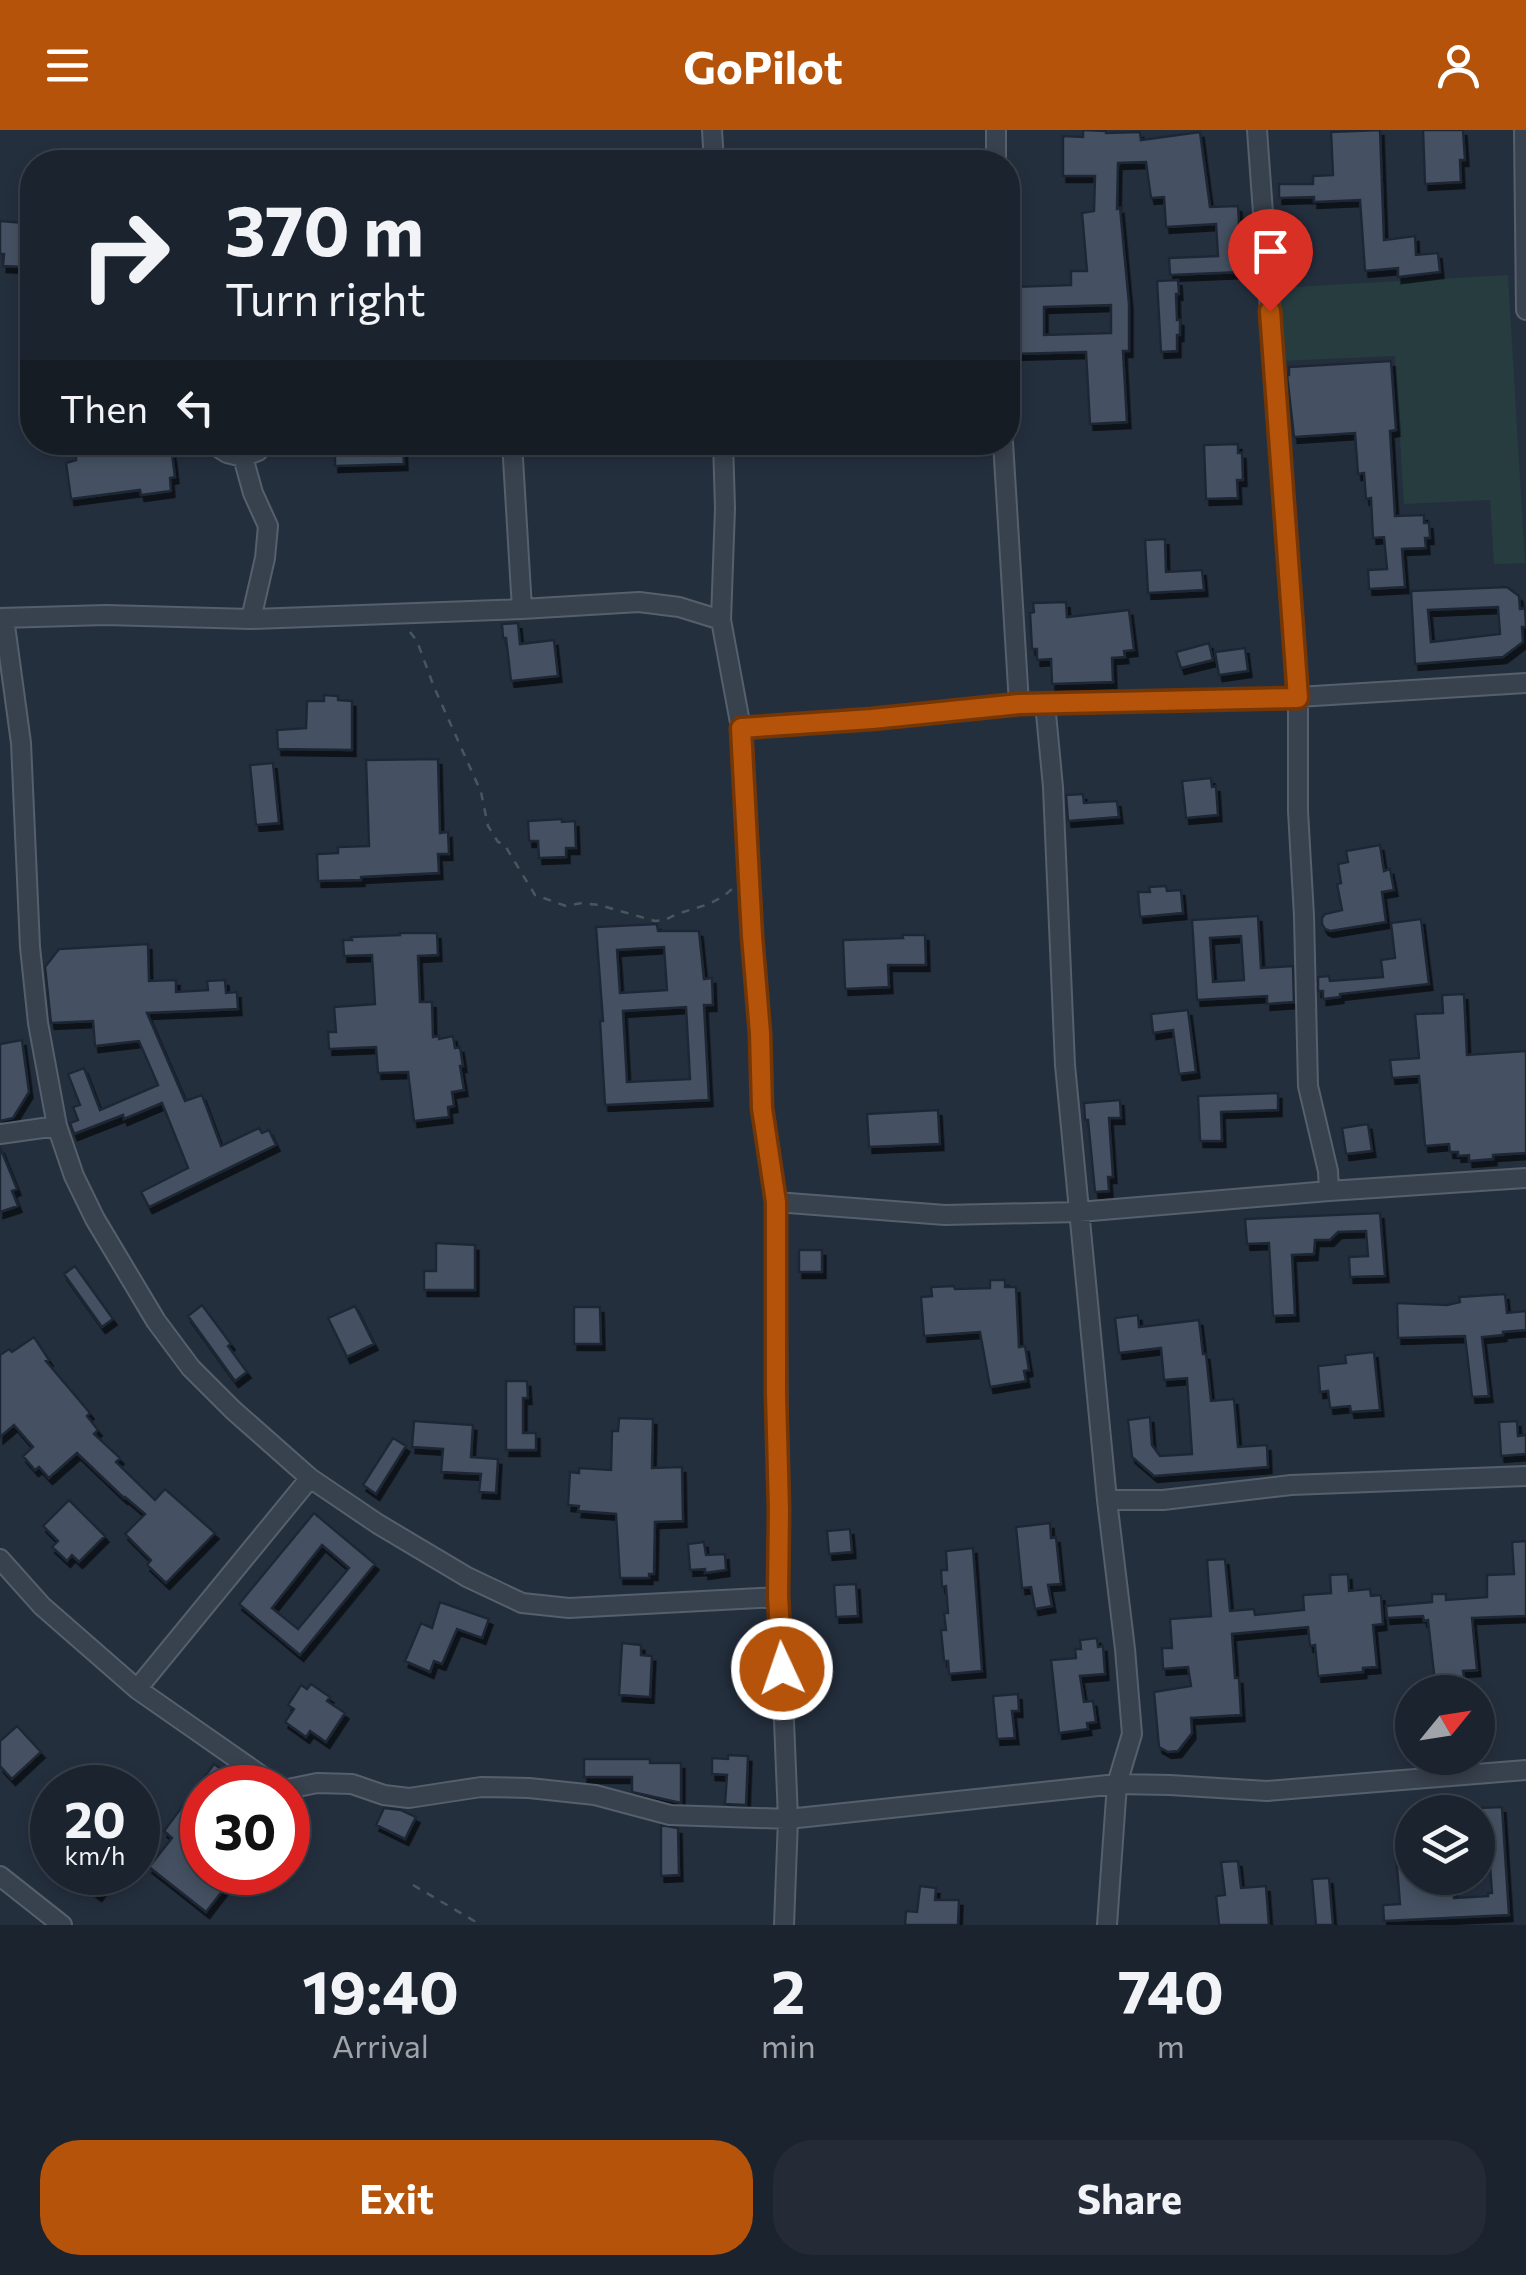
<!DOCTYPE html>
<html lang="en">
<head>
<meta charset="utf-8">
<style>
  body { margin:0; font-family:Commissioner,sans-serif; background:#242b36; color:#f1f3f6; height:100vh; display:flex; flex-direction:column; font-size:38px; white-space:nowrap }
  * { box-sizing:border-box; margin:0 }
  p { font-size:32px; color:#a0a4aa }
  .icon { flex:none; width:55px; height:55px; fill:none; stroke:currentColor; stroke-width:2; stroke-linecap:round; stroke-linejoin:round }
  .map { position:relative; height:1795px; overflow:hidden }
  .sheet { display:flex; flex-direction:column; background:#1b232e; flex:1 }
  .sheet>* { flex:none }
  .guide { position:absolute; left:20px; top:20px; width:1000px; height:305px; border-radius:40px; box-shadow:0 5px 15px #0003,0 0 0 2px #39404a; background:#1b232e; color:#f1f3f6; overflow:hidden }
  .needle { width:65px; rotate:60deg }
  .fabs { position:absolute; left:1395px; top:1545px; display:grid; gap:20px }
  .fabs a { display:grid; place-items:center; width:100px; height:100px; border-radius:50%; background:#1b232e; box-shadow:0 5px 15px #0003,0 0 0 2px #39404a; font-size:50px }
  .speed { position:absolute; left:30px; top:1635px; display:flex; gap:20px; font-size:50px; font-weight:700; text-align:center }
  .speed>* { display:grid; place-content:center; width:130px; height:130px; border-radius:50%; background:#1b232e; box-shadow:0 5px 15px #0003,0 0 0 2px #39404a; line-height:1 }
  .speed small { font-size:25px; font-weight:400 }
  .speed .limit { border:15px solid #d22; background:#fff; color:#111 }
  .pin { position:absolute; display:grid; place-items:center; width:85px; height:85px; color:#fff; margin:-102px -42px; border-radius:50% 50% 50% 0; rotate:-45deg; box-shadow:0 0 10px #0007 }
  .pin .icon { rotate:45deg }
  .me { position:absolute; width:110px; margin:-55px; rotate:357deg; stroke-linejoin:round; filter:drop-shadow(0 0 8px #0008) }
  .turn { display:flex; align-items:center; gap:35px; height:210px; padding:0 40px; font-size:45px }
  .turn .icon { width:130px; height:130px; stroke-width:2.5 }
  .turn b { display:block; font-size:70px; line-height:85px }
  .then { display:flex; align-items:center; height:95px; padding:0 40px; background:#0003; gap:20px; font-size:38px }
  .eta { display:flex; justify-content:space-evenly; align-items:center; height:170px; text-align:center }
  .eta b { font-size:60px; font-weight:700; line-height:70px }
  .button { display:flex; gap:20px; margin-top:auto; padding:20px 40px }
  .button a { flex:1; height:115px; border-radius:40px; background:#b45309; color:#fff; font-size:40px; font-weight:700; line-height:115px; text-align:center }
  .button a+a { background:#242b36; color:#f1f3f6 }
  header { display:flex; justify-content:space-between; align-items:center; height:130px; padding:0 40px; background:#b45309; color:#fff; font-size:45px; font-weight:700 }
  .map>svg:first-child { display:block }
  .green { fill:#263c3f }
  .building { fill:#455162; stroke:#1f2835; stroke-width:2.5; fill-rule:evenodd; filter:url(#shadow) }
  .lines { fill:none; stroke-linecap:round; stroke-linejoin:round }
  .street-casing { stroke:#565f6c; stroke-width:22 }
  .path { stroke:#44595c; stroke-width:2.5; stroke-dasharray:8 8; stroke-linecap:butt }
  .street { stroke:#38414e; stroke-width:18 }
  .route-casing { stroke:#753606; stroke-width:25 }
  .route { stroke:#b45309; stroke-width:18 }
</style>
</head>
<body>
<header><svg class="icon" aria-label="menu" viewBox="0 0 24 24"><path d="M4 6h16M4 12h16M4 18h16"/></svg>GoPilot<svg class="icon" aria-label="person" viewBox="0 0 24 24"><circle cx="12" cy="8" r="4"/><path d="M4 21q1-7 8-7t8 7"/></svg></header>
<div class="map">
<svg width="1526" height="1795" viewBox="0 0 1526 1795">
  <defs>
    <filter id="shadow"><feDropShadow dx="3.5" dy="6" stdDeviation="0" flood-color="#0009"/></filter>
  </defs>
  <rect width="100%" height="100%" fill="#242f3e"/>
  <path class="green" d="M1508,145L1525,433L1494,434L1490,370L1404,374L1395,226L1280,231L1276,158Z"/>
  <path class="building" d="M1083,0L1106,1V3L1140,2L1141,10L1200,2L1210,77L1238,76L1242,142L1170,145L1169,128L1218,126L1216,94L1166,97L1164,67L1151,68L1146,32L1118,33L1117,79L1120,78L1129,174V221H1123L1127,292L1090,294L1086,222L1012,224L1010,157L1071,155V141H1087L1082,83L1094,81L1095,46H1063V6L1083,7ZM1111,175V203L1044,205V177Z
    M1380,0L1384,110L1415,106L1416,125L1438,123L1440,142L1398,147V138L1365,141L1360,70L1314,72V67L1279,68V54H1313V46L1333,45L1331,2Z
    M1423,0H1463L1465,30H1460L1461,52L1425,54Z
    M0,91L25,93L22,137L3,136L4,124H0Z
    M1178,150L1179,164H1176L1177,190H1180V205H1177V221L1161,222L1157,151Z
    M1391,231L1396,300L1390,301L1395,386L1424,385V393H1429L1430,408H1425L1426,418L1402,419L1405,457L1369,459L1368,440L1387,439L1384,407L1373,408L1371,368L1366,369L1364,343L1358,344L1355,303L1294,307L1287,245H1289V237Z
    M134,312H166L168,324L172,323L175,347L170,348L171,361L141,365L140,360L71,369L66,333L76,330V325L135,317Z
    M335,312H403L404,334L335,336Z
    M1238,314V323H1242L1243,350H1237L1238,368L1206,369L1204,315Z
    M1165,409L1166,442L1202,440L1204,460L1148,463L1145,410Z
    M1507,457L1519,466L1520,479L1525,478L1526,497H1522L1523,512L1503,527L1415,534L1411,461ZM1498,477L1500,504L1431,512L1428,480Z
    M1066,472L1067,487L1129,480L1134,520L1124,521L1125,527L1112,528L1113,552L1052,554L1051,529L1037,530V519H1032L1030,483L1034,482L1033,473Z
    M518,493L520,514L554,510L558,546L511,551L506,508H503L502,494Z
    M1209,513L1213,530L1181,538L1176,522Z
    M1245,518L1248,541L1219,545L1215,522Z
    M324,565L338,566V570L352,571V620L278,619L277,600L306,598L307,571H324Z
    M438,629L440,703L448,702L449,724H438L439,743L361,747V750L318,751L317,724L338,723V717L369,716L366,630Z
    M273,633L279,693L256,695L250,635Z
    M1211,648L1212,657L1216,656L1218,685L1186,688L1182,651Z
    M1083,664L1084,673L1117,671L1119,687L1068,691L1066,665Z
    M562,689V692L575,691L576,718H566V727L539,728L538,711H529L528,691Z
    M1380,715L1384,741L1390,739L1394,760L1382,762L1386,792L1330,801L1325,799L1322,794V788L1325,784L1342,780L1337,754L1341,753L1338,734L1348,732L1346,721Z
    M1166,756L1167,761L1181,760L1183,783L1140,787L1138,762H1150L1149,757Z
    M1258,786L1261,838L1293,836L1294,872L1267,874V866L1197,870L1192,790ZM1241,806L1244,850L1213,852L1210,808Z
    M1421,789L1429,854L1340,864V867L1323,869V861H1318V847L1329,846L1330,851L1383,847L1381,830L1395,828L1391,793Z
    M657,794L658,801H699L704,849L712,848L713,875H704L709,970L605,975L600,891H603L596,797ZM664,817L667,860L620,863L617,820ZM686,877L690,949L627,952L623,881Z
    M400,803H437L438,825L418,826L420,872H432L433,907L439,906V909L453,906L455,918L460,917L463,936H460L464,960L452,962L454,976L448,977L449,987L414,991L408,942L378,943L376,917L329,919L328,902H336L334,877L375,874L372,825L344,826L343,810H352L351,807L400,805Z
    M902,805H925L926,835H888L889,857L845,859L843,810L903,808Z
    M148,814L149,851L176,850V862L208,860L207,851L225,850L226,863L237,862L238,879L147,883L185,971L202,965L221,1016L259,998L262,1003L269,1000L276,1015L149,1077L141,1062L188,1038L162,973L124,989L123,985L74,1004L70,993L78,990L73,977L80,975L68,944L84,938L100,980L158,955L139,911L95,916L93,891L51,893L45,837L59,819Z
    M1464,864L1467,925L1526,921V1023L1493,1025V1029L1469,1031V1025L1458,1026V1022H1450L1449,1014L1425,1016L1419,946L1392,948L1390,930L1419,928L1415,884L1443,883L1442,865Z
    M1188,880L1196,942L1179,944L1173,900L1153,903L1151,884Z
    M22,910L29,962L13,988L0,991V914Z
    M1278,963V980L1221,982L1222,1011H1200L1198,966Z
    M1120,970L1121,988H1109L1113,1047H1108L1109,1061L1095,1062L1088,990H1085L1084,973Z
    M938,980L940,1014L869,1017L867,984Z
    M1368,994L1372,1021L1346,1024L1342,998Z
    M0,1017L17,1059L12,1061L18,1076L0,1082Z
    M1380,1083L1385,1146L1350,1147L1349,1127L1368,1126L1366,1101L1338,1102L1330,1110H1315L1314,1124L1292,1125L1295,1185L1273,1186L1269,1113L1247,1114L1245,1089Z
    M436,1113L475,1115V1160H424V1141H436Z
    M799,1120H822V1142H799Z
    M75,1136L113,1189L102,1197L64,1144Z
    M990,1150H1005V1157H1016L1019,1217L1025,1216L1029,1240L1024,1241L1026,1251L990,1257L980,1202L924,1206L921,1167L932,1166L931,1157L954,1156L955,1159L990,1158Z
    M1505,1164L1507,1183L1526,1181V1200L1503,1202V1205L1482,1207L1489,1266L1472,1267L1465,1206L1398,1208L1397,1173L1447,1175L1460,1172L1459,1167Z
    M202,1175L231,1214L228,1216L247,1242L235,1251L188,1186Z
    M355,1176L374,1214L347,1227L328,1188Z
    M574,1177H600L601,1214H574Z
    M1138,1185L1139,1197L1199,1190L1203,1224H1206L1211,1271L1234,1269L1238,1317L1267,1315L1268,1337L1154,1346L1132,1327L1128,1290L1150,1287L1152,1315L1160,1326L1192,1324L1187,1248L1164,1250L1161,1218L1119,1223L1115,1188Z
    M34,1207L49,1230L46,1231L90,1283L87,1286L98,1300L94,1304L120,1328L116,1332L155,1370L165,1359L215,1403L166,1453L147,1435L151,1430L125,1404L145,1384L125,1367L124,1368L77,1323L49,1348L39,1337L35,1340L23,1326L33,1317L14,1295L0,1307V1225L9,1219L12,1222Z
    M1374,1222L1380,1280L1351,1282L1350,1276L1330,1278L1328,1261L1320,1262L1318,1236L1346,1233L1345,1225Z
    M506,1251H527L528,1268H523V1303H536V1320H506Z
    M619,1288L653,1289L652,1338L682,1337L683,1391L655,1392L654,1444H649V1448H620L616,1384L578,1381L579,1376L568,1375L570,1342L579,1343V1338L611,1340L612,1301H618Z
    M414,1291L473,1295L471,1327L498,1329L496,1363L479,1362L481,1344L441,1342L443,1319L412,1317Z
    M1517,1291L1518,1306L1526,1305V1324L1501,1326L1499,1292Z
    M393,1308L406,1316L376,1364L363,1355Z
    M69,1370L105,1406L79,1432L72,1425L67,1431L52,1417L58,1411L43,1396Z
    M314,1383L375,1434L300,1525L239,1474ZM322,1415L349,1438L298,1499L272,1478Z
    M1050,1393L1051,1408L1056,1407L1061,1454L1048,1455L1052,1476L1035,1479L1031,1457L1022,1458L1016,1397Z
    M850,1399L852,1422L829,1424L827,1401Z
    M1526,1411V1486L1472,1488L1477,1540L1463,1541L1464,1548L1458,1549L1460,1560L1436,1562L1428,1490L1424,1491L1423,1486L1387,1488L1386,1476L1432,1472V1464H1446V1470L1487,1467V1445L1514,1444L1512,1412Z
    M704,1412L706,1425L725,1424L726,1440L705,1443V1439L690,1440L688,1414Z
    M973,1418L982,1541L949,1544L948,1531H944L941,1500H946L944,1483H948L946,1456L942,1457L941,1440H947L946,1421Z
    M1225,1429L1230,1481L1254,1479L1255,1485L1304,1480L1303,1465L1331,1463L1330,1445L1348,1444L1349,1461L1370,1459L1371,1466L1381,1465L1383,1494L1373,1495L1377,1537L1363,1538V1542L1318,1546L1315,1515L1310,1516L1308,1497L1232,1504L1235,1548H1239L1241,1585L1191,1588L1192,1603L1178,1621L1168,1622L1159,1617L1154,1562L1191,1556L1188,1537L1163,1539L1162,1518H1172L1170,1489L1211,1486L1207,1430Z
    M856,1454L858,1486L836,1487L834,1455Z
    M440,1472L489,1489L482,1508L457,1499L442,1534L434,1531L430,1542L405,1531L421,1493L432,1498Z
    M1097,1508L1098,1517L1103,1516L1105,1544L1080,1546L1084,1572L1093,1571L1096,1592L1087,1593L1088,1599L1059,1603L1051,1530L1076,1528L1075,1519H1081L1080,1510Z
    M622,1513L641,1515V1525L652,1526L650,1567L619,1565Z
    M311,1554L330,1567L327,1571L345,1583L326,1612L310,1601L306,1607L285,1592L294,1579L288,1575L301,1555L307,1559Z
    M1018,1564L1019,1581H1012L1015,1608L997,1609L993,1566Z
    M17,1596L41,1622L12,1649L0,1636V1611Z
    M728,1625L748,1626L746,1675L725,1674L727,1645L712,1644V1628L728,1629Z
    M584,1629H650V1633H681V1673L632,1662V1647H584Z
    M214,1634L247,1658H202V1679L189,1698L202,1708V1742H237L206,1782L149,1737L172,1708L164,1701Z
    M1502,1677L1509,1785L1384,1791L1383,1775L1400,1774L1396,1725L1412,1723V1748H1453L1454,1768L1488,1766V1763H1492L1488,1710H1478V1678Z
    M384,1678L401,1680L416,1687L405,1709L376,1695Z
    M661,1695L678,1698L679,1745L661,1746Z
    M1238,1731L1241,1758L1266,1756L1269,1795H1219L1216,1766L1225,1765L1221,1732Z
    M69,1742H116L98,1765Z
    M1329,1748L1333,1795H1316L1312,1749Z
    M920,1756L936,1758L935,1770H959L958,1795H905L906,1781L917,1782Z"/>
  <g class="lines">
    <g class="street-casing">
      <path id="street" d="M712,0L714,32
        M1257,0L1298,567V681L1304,786L1308,956L1328,1041L1329,1061
        M1524,0L1526,180
        M996,32V0
        M210,312L227,323L243,327L253,363L268,396L265,428L251,489
        M242,312L243,327L258,321L265,312
        M512,312L522,479
        M1003,312L1019,574
        M0,488L106,485L251,489L522,479L639,472L679,477L721,490L741,598L872,589L1019,574L1298,567L1526,553
        M4,488L21,613L30,817L38,893L57,996L74,1046L95,1089L156,1191L191,1238L233,1280L310,1348L378,1394L467,1447L522,1473L569,1478L779,1467
        M721,490L725,378L723,312
        M1045,573L1053,657L1065,935L1107,1370L1125,1519L1132,1604L1117,1654L1170,1655L1267,1661L1526,1640
        M741,598L752,806L760,903L762,978L776,1072L945,1085L1079,1082L1329,1061L1526,1048
        M0,1004L57,996
        M776,1072L779,1467L788,1689L784,1795
        M1107,1370H1163L1291,1355L1526,1346
        M0,1429L42,1476L137,1559L279,1658
        M137,1559L310,1348
        M288,1659L317,1653L352,1654L384,1665L409,1668L481,1657L529,1658L595,1665L670,1685L788,1689L1117,1654L1107,1795
        M0,1746L62,1795"/>
    </g>
    <path class="path" d="M410,502L417,511L434,557L481,662L488,696L498,712L504,714L535,765L566,776L582,773L599,775L655,791L665,790L677,784L709,774L724,766L733,758
      M413,1755L481,1795"/>
    <use href="#street" class="street"/>
  </g>
  <g class="lines">
    <g class="route-casing">
      <path id="route" d="M782,1539L778,1466L779,1380L776,1264V1072L762,978L760,903L752,806L741,598L872,589L1019,574L1298,568L1270,181"/>
    </g>
    <use href="#route" class="route"/>
  </g>
</svg>
<div class="fabs">
<a><svg class="needle" viewBox="-14 -14 28 28"><path d="M0-13l5 13h-10z" fill="#e53935"/><path d="M0 13l5-13h-10z" fill="#a0a4aa"/></svg></a>
<a><svg class="icon" aria-label="layers" viewBox="0 0 24 24"><path d="M12 4l9 5-9 5-9-5zM3 14l9 5 9-5"/></svg></a>
</div>
<div class="speed"><div>20<small>km/h</small></div><div class="limit">30</div></div>
<div class="pin" style="left:1270px;top:181px;background:#d93025"><svg class="icon" aria-label="arrive" viewBox="0 0 24 24"><path d="M6 21V4h12l-3 4 3 4H6"/></svg></div>
<svg class="me" style="left:782px;top:1539px" viewBox="-20 -20 40 40"><circle r="17" fill="#b45309" stroke="#fff" stroke-width="3"/><path d="M0-11L8 9 0 5-8 9z" fill="#fff"/></svg>
<div class="guide">
<div class="turn"><svg class="icon" aria-label="right" viewBox="0 0 24 24"><path d="M7 20v-9h11M14 6l5 5-5 5"/></svg><div><b>370 m</b>Turn right</div></div>
<div class="then">Then<svg class="icon" aria-label="left" viewBox="0 0 24 24"><path d="M17 20v-9H6M10 6l-5 5 5 5"/></svg></div>
</div>
</div>
<section class="sheet">
<div class="eta">
<div><b>19:40</b><p>Arrival</p></div>
<div><b>2</b><p>min</p></div>
<div><b>740</b><p>m</p></div>
</div>
<div class="button"><a>Exit</a><a>Share</a></div>
</section>
</body>
</html>
